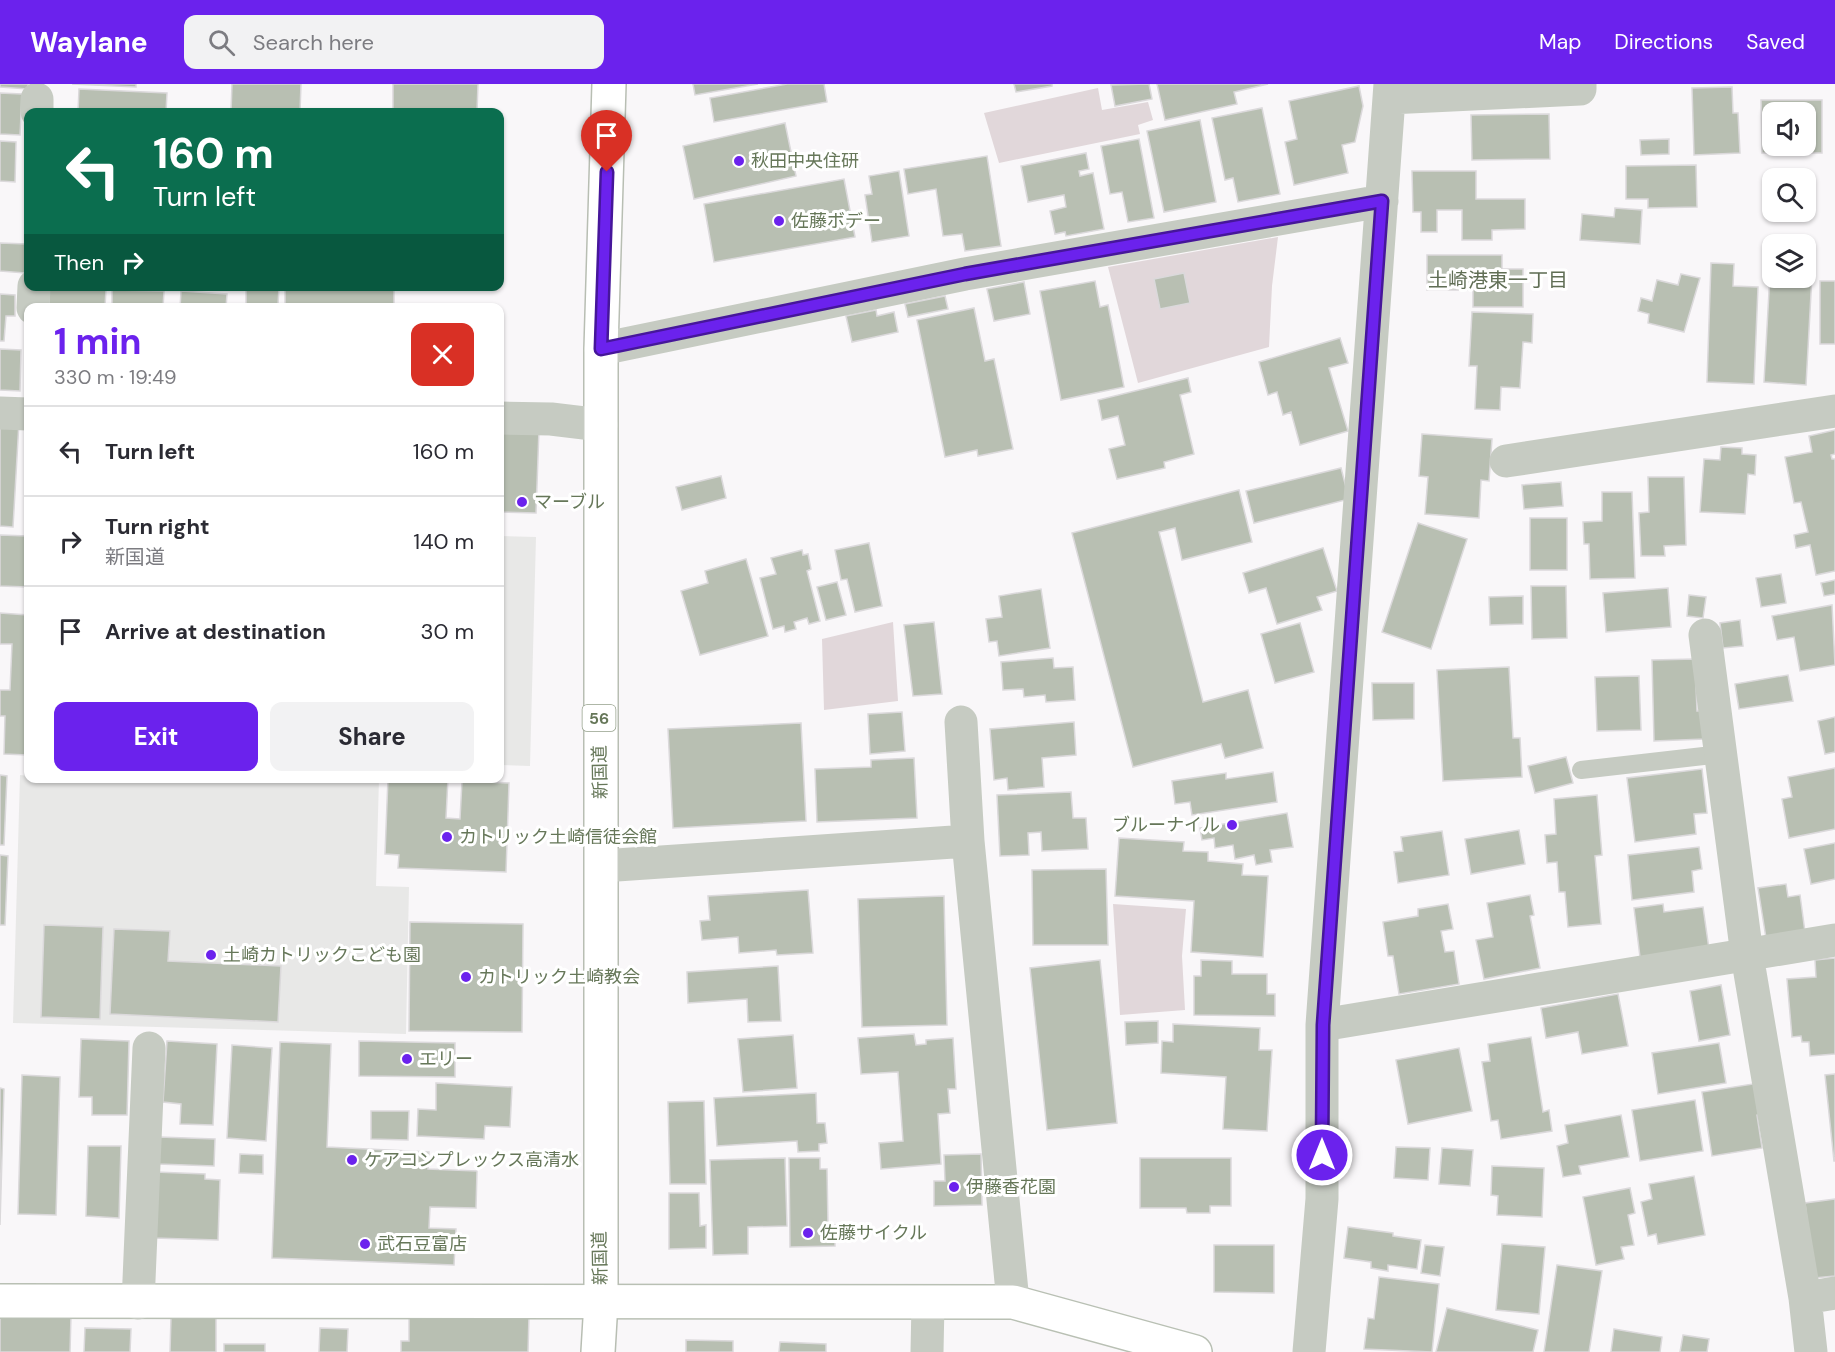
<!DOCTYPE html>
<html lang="en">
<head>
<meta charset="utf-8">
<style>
  body { margin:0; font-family:"DM Sans","Noto Sans JP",sans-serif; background:#f2f2f3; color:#2b2b33; height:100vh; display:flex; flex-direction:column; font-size:22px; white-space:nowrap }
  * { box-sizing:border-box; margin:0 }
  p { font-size:20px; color:#7c7c81 }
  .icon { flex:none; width:33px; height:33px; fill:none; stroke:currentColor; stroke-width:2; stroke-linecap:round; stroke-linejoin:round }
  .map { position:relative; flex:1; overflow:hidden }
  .side { position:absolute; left:24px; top:219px; width:480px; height:480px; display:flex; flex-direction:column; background:#fff; border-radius:12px; box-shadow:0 2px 4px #0004 }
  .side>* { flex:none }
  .hud { position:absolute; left:24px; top:24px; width:480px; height:183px; border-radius:12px; box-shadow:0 2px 4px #0004; background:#0b6e4f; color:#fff; overflow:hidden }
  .controls { position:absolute; left:1762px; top:18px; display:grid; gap:12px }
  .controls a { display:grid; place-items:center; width:54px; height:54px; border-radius:12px; background:#fff; box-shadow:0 2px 4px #0004; font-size:30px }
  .pin { position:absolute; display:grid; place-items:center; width:51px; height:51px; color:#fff; margin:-62px -26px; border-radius:50% 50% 50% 0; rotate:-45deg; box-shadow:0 0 6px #0007 }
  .pin .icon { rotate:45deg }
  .me { position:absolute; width:66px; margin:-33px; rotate:0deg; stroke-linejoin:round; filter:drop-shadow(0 0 4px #0008) }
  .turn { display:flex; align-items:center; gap:21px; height:126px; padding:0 30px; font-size:27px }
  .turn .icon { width:78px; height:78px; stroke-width:2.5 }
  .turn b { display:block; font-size:42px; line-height:51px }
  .then { display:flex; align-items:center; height:57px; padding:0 30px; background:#0003; gap:12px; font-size:22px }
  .round { display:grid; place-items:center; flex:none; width:63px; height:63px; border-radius:12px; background:#f2f2f3 }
  .summary { display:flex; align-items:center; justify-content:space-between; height:102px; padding:0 30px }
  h1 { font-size:36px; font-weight:700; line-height:45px; color:#6b22ed }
  .action { display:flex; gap:12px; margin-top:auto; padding:12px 30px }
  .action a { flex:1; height:69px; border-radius:12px; background:#6b22ed; color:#fff; font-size:24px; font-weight:700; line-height:69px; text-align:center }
  .action a+a { background:#f2f2f3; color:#2b2b33 }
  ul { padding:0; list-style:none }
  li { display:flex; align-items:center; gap:18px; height:90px; padding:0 30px; border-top:2px solid #e1e1e2 }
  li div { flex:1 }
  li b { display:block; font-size:22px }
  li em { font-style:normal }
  header { display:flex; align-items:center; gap:36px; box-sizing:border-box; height:84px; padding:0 30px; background:#6b22ed; color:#fff }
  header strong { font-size:28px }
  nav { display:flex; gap:33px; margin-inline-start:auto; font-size:21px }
  .search { width:420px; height:54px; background:#f2f2f3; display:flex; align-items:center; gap:15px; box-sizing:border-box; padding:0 21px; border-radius:12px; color:#7c7c81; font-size:22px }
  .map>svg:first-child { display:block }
  .built { fill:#e8e8e7 }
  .green { fill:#e1d7da }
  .building { fill:#b8bfb2; stroke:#dbd9db; stroke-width:1.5; fill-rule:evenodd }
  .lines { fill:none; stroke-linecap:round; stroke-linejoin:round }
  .secondary-casing { stroke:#b9c0b4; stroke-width:36 }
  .primary-casing { stroke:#b8beb3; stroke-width:36 }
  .lane { stroke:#c6cbc2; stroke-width:18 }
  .street { stroke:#c6cbc2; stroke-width:33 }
  .secondary { stroke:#fff; stroke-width:33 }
  .primary { stroke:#fff; stroke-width:33 }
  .route-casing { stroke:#46169a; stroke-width:15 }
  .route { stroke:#6b22ed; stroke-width:10 }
  .poi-dot { fill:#6b22ed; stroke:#fff; stroke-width:2 }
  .labels { text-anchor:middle; stroke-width:6; stroke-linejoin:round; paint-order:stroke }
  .shield { fill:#fff; stroke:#94a08b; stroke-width:1.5 }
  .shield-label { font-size:16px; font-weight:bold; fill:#667759 }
  .poi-label { font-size:18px; fill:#667759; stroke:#fff; text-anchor:start }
  .street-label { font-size:18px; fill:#667759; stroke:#fff }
  .neighbourhood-label { font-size:20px; fill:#606e55; stroke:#fff }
</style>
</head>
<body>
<header>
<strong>Waylane</strong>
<div class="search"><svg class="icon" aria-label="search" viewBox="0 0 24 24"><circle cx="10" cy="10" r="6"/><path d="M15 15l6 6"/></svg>Search here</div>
<nav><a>Map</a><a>Directions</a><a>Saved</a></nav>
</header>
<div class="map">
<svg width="1835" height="1268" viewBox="0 0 1835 1268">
  <rect width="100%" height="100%" fill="#f9f7f9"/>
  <path class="built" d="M500,452L536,453L530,682L500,681Z
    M20,691L28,692V694L253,698V694L379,695L376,802L409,803L406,950L13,939Z"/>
  <path class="green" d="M1098,4L1102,26L1148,18L1153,36L1138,41L1140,50L999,79L984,29Z
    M1278,153L1272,202L1269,263L1138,299L1108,183Z
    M893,538L898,617L824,626L822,555Z
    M1113,820L1186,825L1182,872L1185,926L1120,931Z"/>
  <path class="building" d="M0,0H28V5L0,3Z
    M72,0H136V3Z
    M232,0H301L300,28H231Z
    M393,0H478L477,28H393Z
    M693,0H758L695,11Z
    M787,0H824L827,18L714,38L710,14Z
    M1014,0H1052V2L1016,8Z
    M1149,0L1152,15L1115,22L1111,1Z
    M1157,0H1268L1234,8L1237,20L1165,36Z
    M1359,2L1363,22L1355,58L1342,61L1348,89L1294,101L1285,58L1297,55L1289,17Z
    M1732,3L1733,29H1738L1740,69L1694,71L1692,4Z
    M79,5L167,9L166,28H78Z
    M0,9L22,10L20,51L0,50Z
    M1761,16H1822V69H1762ZM1773,28H1806V62H1773Z
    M1262,24L1280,110L1238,118L1233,94L1225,96L1212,34Z
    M1549,30L1550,75L1472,76L1471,31Z
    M1200,36L1216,118L1164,128L1147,47Z
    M785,39L796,92L694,115L683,62Z
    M1139,55L1154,134L1128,138L1122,108L1110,110L1101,62Z
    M1669,55V70L1641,71L1640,56Z
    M0,57L16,58L15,98L0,97Z
    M1086,69L1089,85L1079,87L1080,92L1093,89L1104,145L1066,152L1065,148L1055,150L1050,127L1066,123L1064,111L1028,118L1021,82Z
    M987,72L1001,162L965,167L962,150L943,152L936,105L908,110L904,85Z
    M1696,81L1697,123L1648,124V115H1626V82Z
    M899,87L909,152L872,158L865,111L872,110L869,92Z
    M1412,87H1476V115H1525V145L1492,146V156H1462V126H1437V148H1421V128H1413Z
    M844,95L855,153L714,178L704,120Z
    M1615,124L1642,126L1640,160L1580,156L1582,130L1614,133Z
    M0,159L27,160L25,189L0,187Z
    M1427,171H1502V185H1523V223H1473V206H1427Z
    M1771,171H1773V194H1806V173H1813L1806,301L1764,298Z
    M1711,179L1734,180L1733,202L1758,203L1754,300L1707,298Z
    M1184,189L1190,219L1160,225L1154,195Z
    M1681,190L1700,194L1684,248L1648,239L1649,230L1638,227L1641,214L1652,217L1657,196L1678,201Z
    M1095,197L1100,223L1108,221L1124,303L1061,316L1040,207Z
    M1820,197H1835V260H1820Z
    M1024,198L1030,230L994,237L987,205Z
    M246,202H279L278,222L246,221Z
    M285,202H394V224H285Z
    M49,203L106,204L105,224H49Z
    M112,206L164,207L163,224H112Z
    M181,207L227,210L226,224H180Z
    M0,210L15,211V232H6L4,257H0Z
    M945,212L948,225L908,233L905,220Z
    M974,224L985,277L994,275L1013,365L978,372L977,366L945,373L917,236Z
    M876,226L877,232L894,228L898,248L852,258L846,232Z
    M1472,228L1533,230L1532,259L1523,258L1520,304L1501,303L1500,326L1475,325L1477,282H1469Z
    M1340,254L1348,279L1329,284L1348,347L1300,361L1291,328L1283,331L1277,308L1268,311L1259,278Z
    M0,265L21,266L20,307L0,306Z
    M1188,294L1191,308L1180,311L1194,370L1164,378L1165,384L1117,395L1109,365L1125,361L1118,332L1102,336L1098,316Z
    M0,337L19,338L13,443L0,442Z
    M500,344L539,345L536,429L500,428Z
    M1835,346V370L1831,371L1832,375H1835V487L1816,491L1810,461L1796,464L1794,451L1808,448L1801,418L1794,419L1785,373L1812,368L1809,352Z
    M1422,350L1492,355L1489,397L1481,396L1479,434L1425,430L1428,393L1419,392Z
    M1721,363L1742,364V370L1756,371L1755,391L1748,390L1745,430L1700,428L1704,375L1720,376Z
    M1341,384L1349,415L1254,439L1246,407Z
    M721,392L726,414L682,426L676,403Z
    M1648,393H1684L1686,461L1664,462L1665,472H1641L1639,429L1649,428Z
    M1561,398L1563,422L1524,425L1522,401Z
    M1239,406L1252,458L1182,476L1175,444L1159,448L1203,618L1248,606L1263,664L1225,674L1221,660L1133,683L1072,449Z
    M1602,408H1632L1635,494L1590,495L1589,460H1584L1583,438L1602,437Z
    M1530,434H1567V486H1530Z
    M1418,439L1467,455L1431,565L1382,548Z
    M0,451L28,452V503L0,502Z
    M869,459L882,522L855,528L847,495L841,496L835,466Z
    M1323,464L1337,507L1317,513L1322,526L1277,540L1266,504L1249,509L1243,489Z
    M802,466L803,471L808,470L811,485L807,487L820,537L809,540L807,534L794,538L796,545L785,548L784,542L773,545L760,494L776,490L771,474Z
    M746,475L768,552L700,571L681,507L708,499L705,487Z
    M1781,490L1786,519L1761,523L1756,494Z
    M1835,496V510L1824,512L1821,499Z
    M837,498L846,531L826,536L817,503Z
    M1531,502H1566L1567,554L1532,555Z
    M1668,504L1671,543L1606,548L1603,509Z
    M1041,505L1050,564L999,572L997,557L989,558L986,535L1002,533L999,512Z
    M1689,511L1706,513L1703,534L1687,532Z
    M1523,512V540L1490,541L1489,513Z
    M1832,521L1835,581L1800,587L1794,553L1777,556L1772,532Z
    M0,529L28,531V671L4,670L5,632H0V606H10L12,560H0Z
    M1740,536L1743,562L1723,564L1720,539Z
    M934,538L942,610L913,612L904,541Z
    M1300,539L1314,588L1275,599L1261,550Z
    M1053,574L1054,584L1073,583L1075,616L1046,618L1045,611L1024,613L1023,605L1003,606L1001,578Z
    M1695,575L1697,627H1704L1705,655L1654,657L1652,576Z
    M1509,583L1513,654H1520L1522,693L1443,697L1437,586Z
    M1788,591L1793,617L1739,625L1735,600Z
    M1639,592L1641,646L1597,647L1595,593Z
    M1372,599H1414V635L1373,636Z
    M902,628L905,667L870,670L868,630Z
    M1835,633V668L1825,670L1818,637Z
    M1074,638L1076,671L1042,674L1044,703L1008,706L1007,694L994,696L990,645Z
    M801,639L806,737L673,744L668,645Z
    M1566,673L1573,699L1535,709L1528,682Z
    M914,674L917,734L817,738L815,685L871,683V676Z
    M1835,684V745L1789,754L1782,715L1792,713L1788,693Z
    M1702,685L1707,729L1694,730L1696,750L1635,758L1627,694Z
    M1273,688L1277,718L1192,731L1190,718L1175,720L1172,697L1226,689V695Z
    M0,691L7,692L4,761H0Z
    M282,694H334V697Z
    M388,694H448L446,734L460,735L462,697L509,699L506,788L398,784L399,771L385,770Z
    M1071,708L1073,734H1086L1088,765L1042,767L1041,748L1028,749L1029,771L1000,772L997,711Z
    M1597,711L1602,771L1595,772L1601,840L1568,843L1565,808H1559L1557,778L1547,779L1545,751L1556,750L1554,715Z
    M1287,729L1293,763L1270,766L1272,778L1256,781L1254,771L1235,775L1233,761L1215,764L1214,754L1202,756L1200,744Z
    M1519,746L1525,780L1471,790L1465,755Z
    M1442,747L1449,791L1398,799L1394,768L1403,767L1401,753Z
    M1119,754L1184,758L1183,767L1208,768V777L1243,780L1242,791L1268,792L1263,873L1191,868L1194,817L1115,812Z
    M1835,759V795L1811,800L1804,765Z
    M1699,763L1702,785L1692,787L1694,808L1632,816L1628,771Z
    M0,771L8,772L5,841H0Z
    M1106,785L1108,861H1033L1032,786Z
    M1786,800L1788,813L1800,811L1805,848L1766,854L1758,804Z
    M808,806L813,869L777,871L776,866L739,869L738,853L702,856L700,837L710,836L708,812Z
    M1530,811L1534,831L1530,832L1540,884L1484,895L1476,856L1493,853L1487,819Z
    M944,812L947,941L862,943L858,815Z
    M1448,820L1453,845L1441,847L1445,868L1454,867L1459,900L1399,910L1393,872H1388L1383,838L1418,832V825Z
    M1663,820L1664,828L1703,823L1709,865L1640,873L1634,824Z
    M410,838L523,840L522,948L409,947Z
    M44,841L103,843L100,935L41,933Z
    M114,845L170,847L168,877L281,882L278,938L110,930Z
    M1835,874V970L1810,972L1809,958H1802L1801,952L1792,953L1787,895L1816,893L1815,876Z
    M1100,876L1117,1039L1047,1046L1030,884Z
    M1201,876L1232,877V890H1267V910H1275V932L1194,931V892H1201Z
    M778,882L781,937L748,938L747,915L688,919L687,888Z
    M1721,901L1730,951L1699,957L1690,907Z
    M1618,910L1628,962L1582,970L1578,948L1546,954L1541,924Z
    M1158,937V959L1126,961L1125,938Z
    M1173,940L1260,944L1259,966H1272L1267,1047L1223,1045L1226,993L1161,989L1162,957L1173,958Z
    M914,950L916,961L926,960V956L953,954L956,1005H948L950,1029L938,1030L941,1080L881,1085L879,1059L903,1057L898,988L861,990L858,954Z
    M793,951L797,1004L743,1008L738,955Z
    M1531,953L1543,1028L1549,1026L1552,1047L1501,1055L1498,1036L1491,1037L1482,978L1490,977L1488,960Z
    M81,955L129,957L127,1031H92V1013H79Z
    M167,957L217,960L213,1041L180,1040L181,1020L163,1018Z
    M359,957L455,959V993L359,992Z
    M280,958L331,960L327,1063L429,1068L428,1085L477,1087L476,1124L430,1123L429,1144L456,1145L454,1181L272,1174Z
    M1719,959L1726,999L1658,1010L1652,969Z
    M232,961L272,964L266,1057L227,1054Z
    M1459,964L1472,1027L1408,1040L1396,976Z
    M1835,990V1077H1834L1825,991Z
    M22,991L60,993L56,1131L18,1130Z
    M436,999L512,1003L510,1043L485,1042L484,1055L417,1052L418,1025L436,1026Z
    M1759,999L1763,1030L1757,1031L1762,1064L1712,1072L1702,1008Z
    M0,1004L4,1005L0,1141Z
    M816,1009L817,1039H825L827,1059L819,1060V1067L798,1068L797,1057L717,1062L714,1014Z
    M1695,1016L1703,1067L1640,1077L1632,1026Z
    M704,1017L706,1100H670L668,1018Z
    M371,1027H409L408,1056L371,1055Z
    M1621,1031L1629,1073L1579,1082L1581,1090L1563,1093L1557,1062L1568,1059L1565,1041Z
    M159,1053L215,1055L214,1082L158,1080Z
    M88,1062H121L119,1134L86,1132Z
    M1396,1063L1430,1064L1428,1096L1394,1094Z
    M1442,1064L1473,1066L1470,1102L1439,1100Z
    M240,1070L263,1071V1090L239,1089Z
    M981,1070L982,1121L934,1122V1097H945L944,1071Z
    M785,1074L787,1142L748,1143V1170L713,1171L710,1076Z
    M789,1074H820V1085H827L828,1141H835V1162L790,1163Z
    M1140,1074H1231V1122H1210V1129H1187L1186,1124H1140Z
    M1492,1082L1544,1084L1542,1133L1497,1131L1498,1112L1491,1111Z
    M155,1088L205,1090V1095L220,1096L218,1156L154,1154Z
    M1694,1092L1705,1151L1658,1160L1656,1150L1648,1152L1641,1118L1652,1115L1649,1100Z
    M1630,1104L1635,1129L1628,1131L1634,1161L1621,1163L1624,1175L1596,1181L1583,1113Z
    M669,1109H699L700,1142L706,1141V1164L669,1165Z
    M1835,1115V1192L1814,1194L1805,1119Z
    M1348,1143L1393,1149V1152L1421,1156L1417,1185L1388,1181V1187L1371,1184V1178L1344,1174Z
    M1502,1160L1545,1163L1539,1230L1496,1226Z
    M1214,1161H1274V1209L1214,1208Z
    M1425,1161L1444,1163L1440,1192L1421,1189Z
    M1557,1181L1602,1187L1589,1268H1544Z
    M1379,1193L1439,1200L1432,1268L1364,1265L1368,1234L1374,1235Z
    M1447,1224L1538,1246L1533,1268H1436Z
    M0,1229L71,1232L70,1268H0Z
    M409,1229L529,1231L528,1268H401V1257H409Z
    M171,1233L216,1234V1268H170Z
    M85,1244L131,1245L130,1268H84Z
    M320,1244L348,1245L347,1268H319Z
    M1614,1245L1662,1253L1660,1268H1611Z
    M1683,1251L1709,1255L1707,1268H1680Z
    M686,1256L733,1257V1268H686Z
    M780,1258L826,1260V1268H779Z
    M224,1260H265V1268H224Z"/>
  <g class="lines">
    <g class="secondary-casing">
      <path id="secondary" d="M0,1217L1013,1218L1195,1268"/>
    </g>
    <g class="primary-casing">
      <path id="primary" d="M598,1268L601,1218V265L609,0"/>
    </g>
    <path class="lane" d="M1581,686L1721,670"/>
    <path class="street" d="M1389,14L1580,5V0
      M37,28V15
      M33,224L34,202
      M601,265L965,190L1382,117
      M0,329L28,330
      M500,334L551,335L601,341
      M1506,377L1835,327
      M1705,551L1747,871L1805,1214L1811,1268
      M961,638L968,757L1013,1218
      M602,782L968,757
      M1322,941L1835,856
      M1805,1214L1835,1209
      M138,1219L149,964
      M927,1268L928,1219
      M1309,1268L1322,1115V941L1390,0"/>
    <use href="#secondary" class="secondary"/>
    <use href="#primary" class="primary"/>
  </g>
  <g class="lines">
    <g class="route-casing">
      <path id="route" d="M607,88L601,265L965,190L1382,117L1323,941L1322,1071"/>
    </g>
    <use href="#route" class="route"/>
  </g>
  <g class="poi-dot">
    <circle cx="739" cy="77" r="6"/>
    <circle cx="779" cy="137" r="6"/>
    <circle cx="522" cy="418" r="6"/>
    <circle cx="1232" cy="741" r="6"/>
    <circle cx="447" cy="753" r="6"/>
    <circle cx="211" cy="871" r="6"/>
    <circle cx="466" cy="893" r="6"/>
    <circle cx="407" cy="975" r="6"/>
    <circle cx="352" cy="1076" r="6"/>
    <circle cx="954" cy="1103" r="6"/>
    <circle cx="808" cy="1149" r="6"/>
    <circle cx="365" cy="1160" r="6"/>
  </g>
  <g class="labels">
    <rect class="shield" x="582.5" y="621" width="33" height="26" rx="4.5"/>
    <g class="shield-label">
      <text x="599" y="640">56</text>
    </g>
    <g class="poi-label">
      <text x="751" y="83">秋田中央住研</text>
      <text x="791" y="143">佐藤ボデー</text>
      <text x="534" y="424">マーブル</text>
      <text x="1220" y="747" text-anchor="end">ブルーナイル</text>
      <text x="459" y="759">カトリック土崎信徒会館</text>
      <text x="223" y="877">土崎カトリックこども園</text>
      <text x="478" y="899">カトリック土崎教会</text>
      <text x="419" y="981">エリー</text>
      <text x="364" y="1082">ケアコンプレックス高清水</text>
      <text x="966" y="1109">伊藤香花園</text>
      <text x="820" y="1155">佐藤サイクル</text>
      <text x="377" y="1166">武石豆富店</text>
    </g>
    <g class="street-label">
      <text transform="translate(600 688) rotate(-91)" y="6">新国道</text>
      <text transform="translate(600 1174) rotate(-91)" y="6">新国道</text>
    </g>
    <g class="neighbourhood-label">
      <text x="1498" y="203">土崎港東一丁目</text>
    </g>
  </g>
</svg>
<div class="controls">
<a><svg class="icon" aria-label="sound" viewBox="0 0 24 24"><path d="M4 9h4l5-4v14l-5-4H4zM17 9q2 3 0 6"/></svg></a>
<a><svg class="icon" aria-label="search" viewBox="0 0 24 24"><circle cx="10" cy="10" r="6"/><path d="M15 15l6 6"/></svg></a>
<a><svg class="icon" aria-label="layers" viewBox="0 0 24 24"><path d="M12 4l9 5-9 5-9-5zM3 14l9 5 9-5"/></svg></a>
</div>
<div class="pin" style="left:607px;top:88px;background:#d93025"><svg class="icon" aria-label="arrive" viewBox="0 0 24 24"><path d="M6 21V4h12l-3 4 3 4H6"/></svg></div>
<svg class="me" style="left:1322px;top:1071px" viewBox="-20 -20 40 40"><circle r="17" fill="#6b22ed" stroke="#fff" stroke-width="3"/><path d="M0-11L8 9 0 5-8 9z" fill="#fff"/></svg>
<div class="hud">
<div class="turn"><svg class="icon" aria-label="left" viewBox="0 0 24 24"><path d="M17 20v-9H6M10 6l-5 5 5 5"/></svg><div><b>160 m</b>Turn left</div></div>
<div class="then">Then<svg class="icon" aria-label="right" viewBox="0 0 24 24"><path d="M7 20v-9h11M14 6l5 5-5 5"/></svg></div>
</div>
<section class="side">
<div class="summary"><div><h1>1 min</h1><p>330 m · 19:49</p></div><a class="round" style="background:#d93025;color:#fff"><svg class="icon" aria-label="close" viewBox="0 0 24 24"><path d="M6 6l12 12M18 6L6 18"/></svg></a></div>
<ul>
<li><svg class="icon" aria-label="left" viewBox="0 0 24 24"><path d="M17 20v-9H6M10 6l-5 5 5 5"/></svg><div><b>Turn left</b></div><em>160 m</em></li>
<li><svg class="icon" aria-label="right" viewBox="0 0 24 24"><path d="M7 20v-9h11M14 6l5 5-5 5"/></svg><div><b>Turn right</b><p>新国道</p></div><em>140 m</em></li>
<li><svg class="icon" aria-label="arrive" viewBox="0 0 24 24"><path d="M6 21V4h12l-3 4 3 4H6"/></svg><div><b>Arrive at destination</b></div><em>30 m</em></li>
</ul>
<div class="action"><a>Exit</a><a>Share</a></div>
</section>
</div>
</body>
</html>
